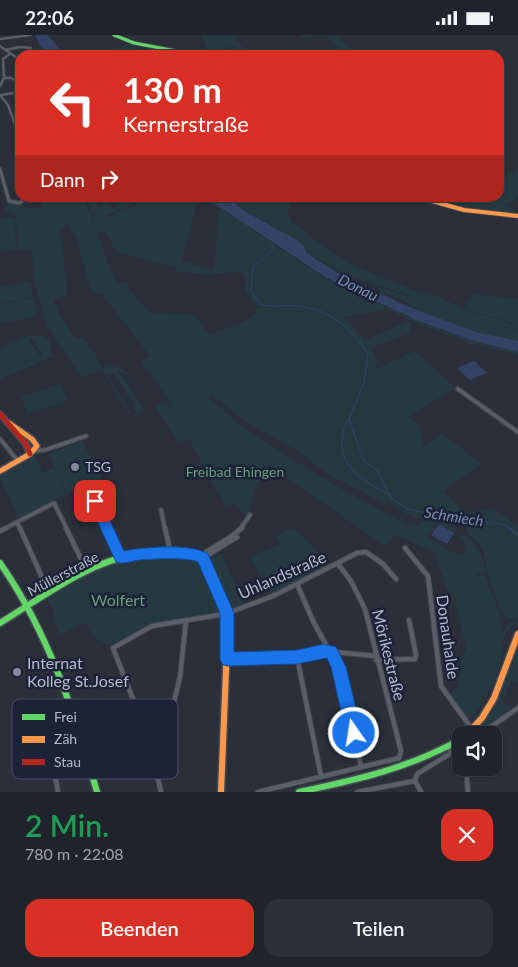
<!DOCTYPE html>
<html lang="de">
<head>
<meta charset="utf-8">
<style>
  body { margin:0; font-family:Lato,sans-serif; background:#2d2f38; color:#f1f3f6; height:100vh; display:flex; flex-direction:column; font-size:19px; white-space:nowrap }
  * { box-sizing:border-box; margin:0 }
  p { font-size:16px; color:#a2a4a9 }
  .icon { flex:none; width:28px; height:28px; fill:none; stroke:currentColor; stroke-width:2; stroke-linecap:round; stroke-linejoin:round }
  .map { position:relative; height:757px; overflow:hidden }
  .side { display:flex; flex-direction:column; background:#20232c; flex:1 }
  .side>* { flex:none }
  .guide { position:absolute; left:15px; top:15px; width:489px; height:152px; border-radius:15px; box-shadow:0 1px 4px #0004,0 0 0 1px #3d4048; background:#d93025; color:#fff; overflow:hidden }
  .buttons { position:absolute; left:452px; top:691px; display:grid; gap:10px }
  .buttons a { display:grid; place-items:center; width:50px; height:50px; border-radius:10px; background:#20232c; box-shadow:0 1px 4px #0004,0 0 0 1px #3d4048; font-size:25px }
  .pin { position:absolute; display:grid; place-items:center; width:42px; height:42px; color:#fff; margin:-21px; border-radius:10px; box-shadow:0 2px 8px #0006 }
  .me { position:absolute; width:55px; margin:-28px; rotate:347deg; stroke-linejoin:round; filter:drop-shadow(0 0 4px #0008) }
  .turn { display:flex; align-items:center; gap:18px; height:105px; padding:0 25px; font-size:22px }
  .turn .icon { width:65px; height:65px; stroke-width:2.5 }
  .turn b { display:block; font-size:35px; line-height:42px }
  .then { display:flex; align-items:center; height:48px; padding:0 25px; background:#0003; gap:10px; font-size:19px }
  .round { display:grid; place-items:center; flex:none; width:52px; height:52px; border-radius:15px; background:#2d2f38 }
  .overview { display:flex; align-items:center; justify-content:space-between; height:85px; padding:0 25px }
  h1 { font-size:30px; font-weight:600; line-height:38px; color:#1e9e55 }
  .cta { display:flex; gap:10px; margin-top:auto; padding:10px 25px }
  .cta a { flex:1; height:58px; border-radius:15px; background:#d93025; color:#fff; font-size:20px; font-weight:600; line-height:58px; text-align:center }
  .cta a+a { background:#2d2f38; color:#f1f3f6 }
  .status { display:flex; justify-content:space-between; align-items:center; height:35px; padding:0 25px; background:#20232c; direction:ltr }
  .status svg { height:14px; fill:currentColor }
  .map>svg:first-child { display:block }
  .green { fill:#263941 }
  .water { fill:#344265 }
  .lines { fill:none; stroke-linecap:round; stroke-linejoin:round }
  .stream-far1 { stroke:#344265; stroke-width:1 }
  .stream { stroke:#344265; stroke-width:2 }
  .street-far3-casing { stroke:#464a53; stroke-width:3 }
  .street-far2-casing { stroke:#464a53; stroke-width:4.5 }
  .street-far1-casing { stroke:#464a53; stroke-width:5.5 }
  .street-casing { stroke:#464a53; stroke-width:6 }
  .fast-far1-casing { stroke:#464a53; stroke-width:4.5 }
  .fast-casing { stroke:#464a53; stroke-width:9 }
  .slow-far2-casing { stroke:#464a53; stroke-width:5.5 }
  .slow-far1-casing { stroke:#464a53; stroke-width:8 }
  .slow-casing { stroke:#464a53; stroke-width:9 }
  .jam-casing { stroke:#464a53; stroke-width:8 }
  .street-far3 { stroke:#5a5e68; stroke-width:2 }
  .street-far2 { stroke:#5a5e68; stroke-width:2.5 }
  .street-far1 { stroke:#5a5e68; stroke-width:3 }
  .street { stroke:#5a5e68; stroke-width:4 }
  .fast-far1 { stroke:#63d668; stroke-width:3 }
  .fast { stroke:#63d668; stroke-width:6 }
  .slow-far2 { stroke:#ff974d; stroke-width:4 }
  .slow-far1 { stroke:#ff974d; stroke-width:5 }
  .slow { stroke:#ff974d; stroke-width:6 }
  .jam { stroke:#b3261e; stroke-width:5 }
  .route { fill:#1a73e8; stroke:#114b97 }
  .poi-dot { fill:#848998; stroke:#1c2336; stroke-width:2 }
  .labels { text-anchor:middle; stroke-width:5; stroke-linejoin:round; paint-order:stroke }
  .poi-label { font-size:14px; fill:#b4bacb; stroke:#1c2336; text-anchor:start }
  .park-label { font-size:14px; fill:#699e7c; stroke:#1c2336 }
  .street-label { font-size:14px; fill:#b4bacb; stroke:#1c2336 }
  .water-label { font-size:15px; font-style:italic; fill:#798bb5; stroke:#1c2336 }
  .near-street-label { font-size:16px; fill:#b4bacb; stroke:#1c2336 }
  .near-park-label { font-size:16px; fill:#699e7c; stroke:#1c2336 }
  .near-poi-label { font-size:16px; fill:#b4bacb; stroke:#1c2336; text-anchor:start }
  .key { fill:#1c2336; stroke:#4a5063; stroke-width:1 }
  .key-label { font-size:14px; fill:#b4bacb }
</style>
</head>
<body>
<div class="status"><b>22:06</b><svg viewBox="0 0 49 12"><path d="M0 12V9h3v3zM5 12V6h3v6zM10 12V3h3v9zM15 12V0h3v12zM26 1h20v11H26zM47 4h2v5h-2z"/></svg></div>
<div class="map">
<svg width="518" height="757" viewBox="0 0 518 757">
  <rect width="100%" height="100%" fill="#2a2f3a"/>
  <path class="green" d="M111,0C125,5 136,7 142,20L63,19L78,15L115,14L133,9Z
    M201,0H234L248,20H240L235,12L218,14L219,20H201L193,17L208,15Z
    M299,0H336L359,20H346L324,0L303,4Z
    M518,134V161L507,170L518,178L477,176L449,170L462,163L499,162V146Z
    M42,163H82L90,178L116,248L127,247L130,256L150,278L192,280L193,278L209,299L238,289L249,284L256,278V273H260C253,267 247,260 243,251L247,249L241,237L209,239L177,237V233L116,217L105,197L98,198L93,182L99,179H94L87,167L90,163H94L98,172L102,170L98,163H102L112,173L131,163H142L130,171L104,181H111L150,163H198L182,226L214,235L219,173L198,163H206L325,243L416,285L468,304L518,317V320L469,308L411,286L387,274L343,282L351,288L365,305L408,286L410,288V298L371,313L377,327L375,335L415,316L456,353L407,382L420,389L423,412L442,398L481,429L444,456L465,478L495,473L518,492V583H507L499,572L487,537L484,517L478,506L468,499L466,488L443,484L413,483L389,468L385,469L328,439L296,415L246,387L213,361L209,363L249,397L334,450L408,490L411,487L419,490L421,487C435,486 445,488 457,494L455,497L437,488L427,502L457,520L464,519L466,509L459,503L464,499C479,509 482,521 486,537L477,539L478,541H485L500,580L501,595L504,596C507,588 510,587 518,586V590C513,591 508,593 506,598C502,607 502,619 500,629C494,651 483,669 468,686L448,658L459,651L461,624L466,614L456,569L446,552L434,517L396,500L385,511L269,430L262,436L247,482L235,468L228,472L210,445L189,404L179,407L155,372L162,368L173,371L141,326L150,321L101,258L92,259L76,202L67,190L60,197L68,259L53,265L61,282L76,304L83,302L95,319L102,334C122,325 133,343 144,357L127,339L118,336L144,374L143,377L137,380L133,366L113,338L107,340L131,378L129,379L102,335L81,342L48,293L34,247L32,215H18L16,180L12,177L4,176L8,167L21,168L22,174L42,172Z
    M232,163H286L291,169L290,174H287L291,186L334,219L357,232L426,260L422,256L428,257L464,274L518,291V295L488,287L518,296V306L476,297L409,272L412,270L378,255L379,253L406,261L416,262L350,242L314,222L295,204L241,173V171Z
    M7,182L15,183L16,215L0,217V184Z
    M30,246L33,262L0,268V252Z
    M473,259L518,264V290L464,273Z
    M34,263L38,281L0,289V269Z
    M31,300L44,301L51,306L52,311L50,317L54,321L0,344V339L43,320L31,303H28L40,321L0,338V315L24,305L0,314V312Z
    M60,349L68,366L28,379L21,362Z
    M82,406L103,445L67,459L48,419Z
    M35,422L43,438L54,433L67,461L53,465L19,483L0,444V436Z
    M294,493L331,530L271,560L250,522L280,509L275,501Z
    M221,518L245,570L234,574L227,572L207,526Z
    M138,519L203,523L224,576L186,586L152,591L113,613L94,602L85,588L60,600L52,580L54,578L45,561L87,536Z
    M518,604V647L512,645L503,666L511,674L476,700H469L490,677L500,657Z"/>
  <path class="water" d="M35,0H48L64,20H50L39,9Z
    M206,163H223L228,165L229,164L228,163H232L241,174L295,204L304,211L306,216L314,223L340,239L409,272L476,297L518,306V317L468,304L416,285L325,242Z
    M474,326L487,338L470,345L457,333Z
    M439,489L454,498L447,509L431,500Z"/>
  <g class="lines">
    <path class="stream-far1" d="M272,209L273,214L253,233L251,256L261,270C273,272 284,270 296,271C329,273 351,293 368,319L364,348L349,384L364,426L377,435L391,463L410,475L506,490L511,494
      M348,385C343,393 342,402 342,411C345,438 368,447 389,460"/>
    <path class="stream" d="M509,493L518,500"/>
    <g class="street-far3-casing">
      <path id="street-far3" d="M0,4L31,0
        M0,11L20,25
        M5,15L20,12L31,13
        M4,43H11L20,48
        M0,51L4,43L3,24L10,19
        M0,60L8,70L20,103
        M1,60L20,57"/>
    </g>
    <g class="street-far2-casing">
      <path id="street-far2" d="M0,134L9,166L19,168L29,162"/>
    </g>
    <g class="street-far1-casing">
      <path id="street-far1" d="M458,354L518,397
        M0,404L18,426
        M34,416L45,415L86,401
        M95,466L108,494
        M161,475L165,494
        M17,487L54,468L67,494
        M4,494L17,487L20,494
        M240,494L250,480"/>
    </g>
    <g class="street-casing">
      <path id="street" d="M20,493L49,558
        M66,493L87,536
        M107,493L121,522
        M165,493L171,519
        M0,496L6,493
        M405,513L428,541L441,651L472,694
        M201,520L229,503L242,493
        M203,523L237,502
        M297,549L313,586L338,632L361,731
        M297,622L321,741
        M227,624L297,622L324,616L375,621
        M376,625L415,624L416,620L409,585
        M479,700L518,673
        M149,705L167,696L180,642L186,586
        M448,713L461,724
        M51,720L58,757
        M466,732L468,757
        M25,734L119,687
        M415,746L417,739L461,712
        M415,746L421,757
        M161,757L149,705L113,613L152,591L225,579L273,561L357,518L366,517L383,529L396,544
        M258,757L399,723L401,716L365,574L351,546L338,529
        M357,757L415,746"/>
    </g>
    <g class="fast-far1-casing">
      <path id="fast-far1" d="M114,0L134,8L197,20"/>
    </g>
    <g class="fast-casing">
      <path id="fast" d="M0,528C48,597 74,676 97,757
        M0,588C43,562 86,528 136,519C157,515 180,520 201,521L220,560
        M299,757C356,745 410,733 461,704"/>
    </g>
    <g class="slow-far2-casing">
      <path id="slow-far2" d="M418,162L464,175L518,181"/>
    </g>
    <g class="slow-far1-casing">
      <path id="slow-far1" d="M0,436L30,419L37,411L32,404L9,388"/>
    </g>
    <g class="slow-casing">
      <path id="slow" d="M220,560L228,587L221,757
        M466,700L482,683L494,663L518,599"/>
    </g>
    <g class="jam-casing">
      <path id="jam" d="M0,379L26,409L30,419"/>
    </g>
    <use href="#street-far3" class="street-far3"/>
    <use href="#street-far2" class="street-far2"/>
    <use href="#street-far1" class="street-far1"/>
    <use href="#street" class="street"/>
    <use href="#fast-far1" class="fast-far1"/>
    <use href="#fast" class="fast"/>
    <use href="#slow-far2" class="slow-far2"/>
    <use href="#slow-far1" class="slow-far1"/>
    <use href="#slow" class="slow"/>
    <use href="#jam" class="jam"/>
  </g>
  <path class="route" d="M95,461L99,462L124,516C145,512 191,508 208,519L234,578V617L297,615L324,609L336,612L346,632L362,698L359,703L354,706L348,703L346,698L331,632L327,623L297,629L227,631L222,629L220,624V578L198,527C187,522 153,524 139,525C131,526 124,530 116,527L88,466L90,462Z"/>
  <g class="poi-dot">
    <circle cx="75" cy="432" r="5"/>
    <circle cx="17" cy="637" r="5"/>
  </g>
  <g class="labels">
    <g class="poi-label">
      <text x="85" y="437">TSG</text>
    </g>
    <g class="park-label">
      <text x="235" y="442">Freibad Ehingen</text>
    </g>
    <g class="street-label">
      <text transform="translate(63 539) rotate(-28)" y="5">Müllerstraße</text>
    </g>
    <g class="water-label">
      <text transform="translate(358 253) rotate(26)" y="5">Donau</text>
      <text transform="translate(454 482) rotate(9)" y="5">Schmiech</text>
    </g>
    <g class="near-street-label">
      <text transform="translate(282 540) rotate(-24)" y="6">Uhlandstraße</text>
      <text transform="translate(448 602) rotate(82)" y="6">Donauhalde</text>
      <text transform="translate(389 620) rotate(76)" y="6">Mörikestraße</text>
    </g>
    <g class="near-park-label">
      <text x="118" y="571">Wolfert</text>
    </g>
    <g class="near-poi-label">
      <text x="27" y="634">Internat<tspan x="27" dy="18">Kolleg St.Josef</tspan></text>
    </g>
  </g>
  <rect x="12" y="664" width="166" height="80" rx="8" class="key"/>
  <rect x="22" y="679" width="23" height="6" fill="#63d668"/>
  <rect x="22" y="701" width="23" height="7" fill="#ff974d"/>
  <rect x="22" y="724" width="23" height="6" fill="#b3261e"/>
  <g class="key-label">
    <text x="54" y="687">Frei</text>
    <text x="54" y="709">Zäh</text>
    <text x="54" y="732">Stau</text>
  </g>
</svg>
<div class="buttons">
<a><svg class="icon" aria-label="sound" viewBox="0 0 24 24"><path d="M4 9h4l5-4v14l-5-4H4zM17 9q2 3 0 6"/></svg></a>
</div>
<div class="pin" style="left:95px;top:466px;background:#d93025"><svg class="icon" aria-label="arrive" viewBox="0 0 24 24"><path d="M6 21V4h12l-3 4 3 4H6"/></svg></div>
<svg class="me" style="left:354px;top:698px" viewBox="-20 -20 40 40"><circle r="17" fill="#1a73e8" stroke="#fff" stroke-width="3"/><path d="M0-11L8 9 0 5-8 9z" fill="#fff"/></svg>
<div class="guide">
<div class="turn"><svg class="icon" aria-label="left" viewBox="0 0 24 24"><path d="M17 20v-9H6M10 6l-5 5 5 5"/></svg><div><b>130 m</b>Kernerstraße</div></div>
<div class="then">Dann<svg class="icon" aria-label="right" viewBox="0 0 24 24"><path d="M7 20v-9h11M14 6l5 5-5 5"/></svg></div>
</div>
</div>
<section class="side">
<div class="overview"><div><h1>2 Min.</h1><p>780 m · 22:08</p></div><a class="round" style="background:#d93025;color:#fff"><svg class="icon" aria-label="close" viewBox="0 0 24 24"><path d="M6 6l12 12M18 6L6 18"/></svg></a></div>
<div class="cta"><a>Beenden</a><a>Teilen</a></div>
</section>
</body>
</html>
